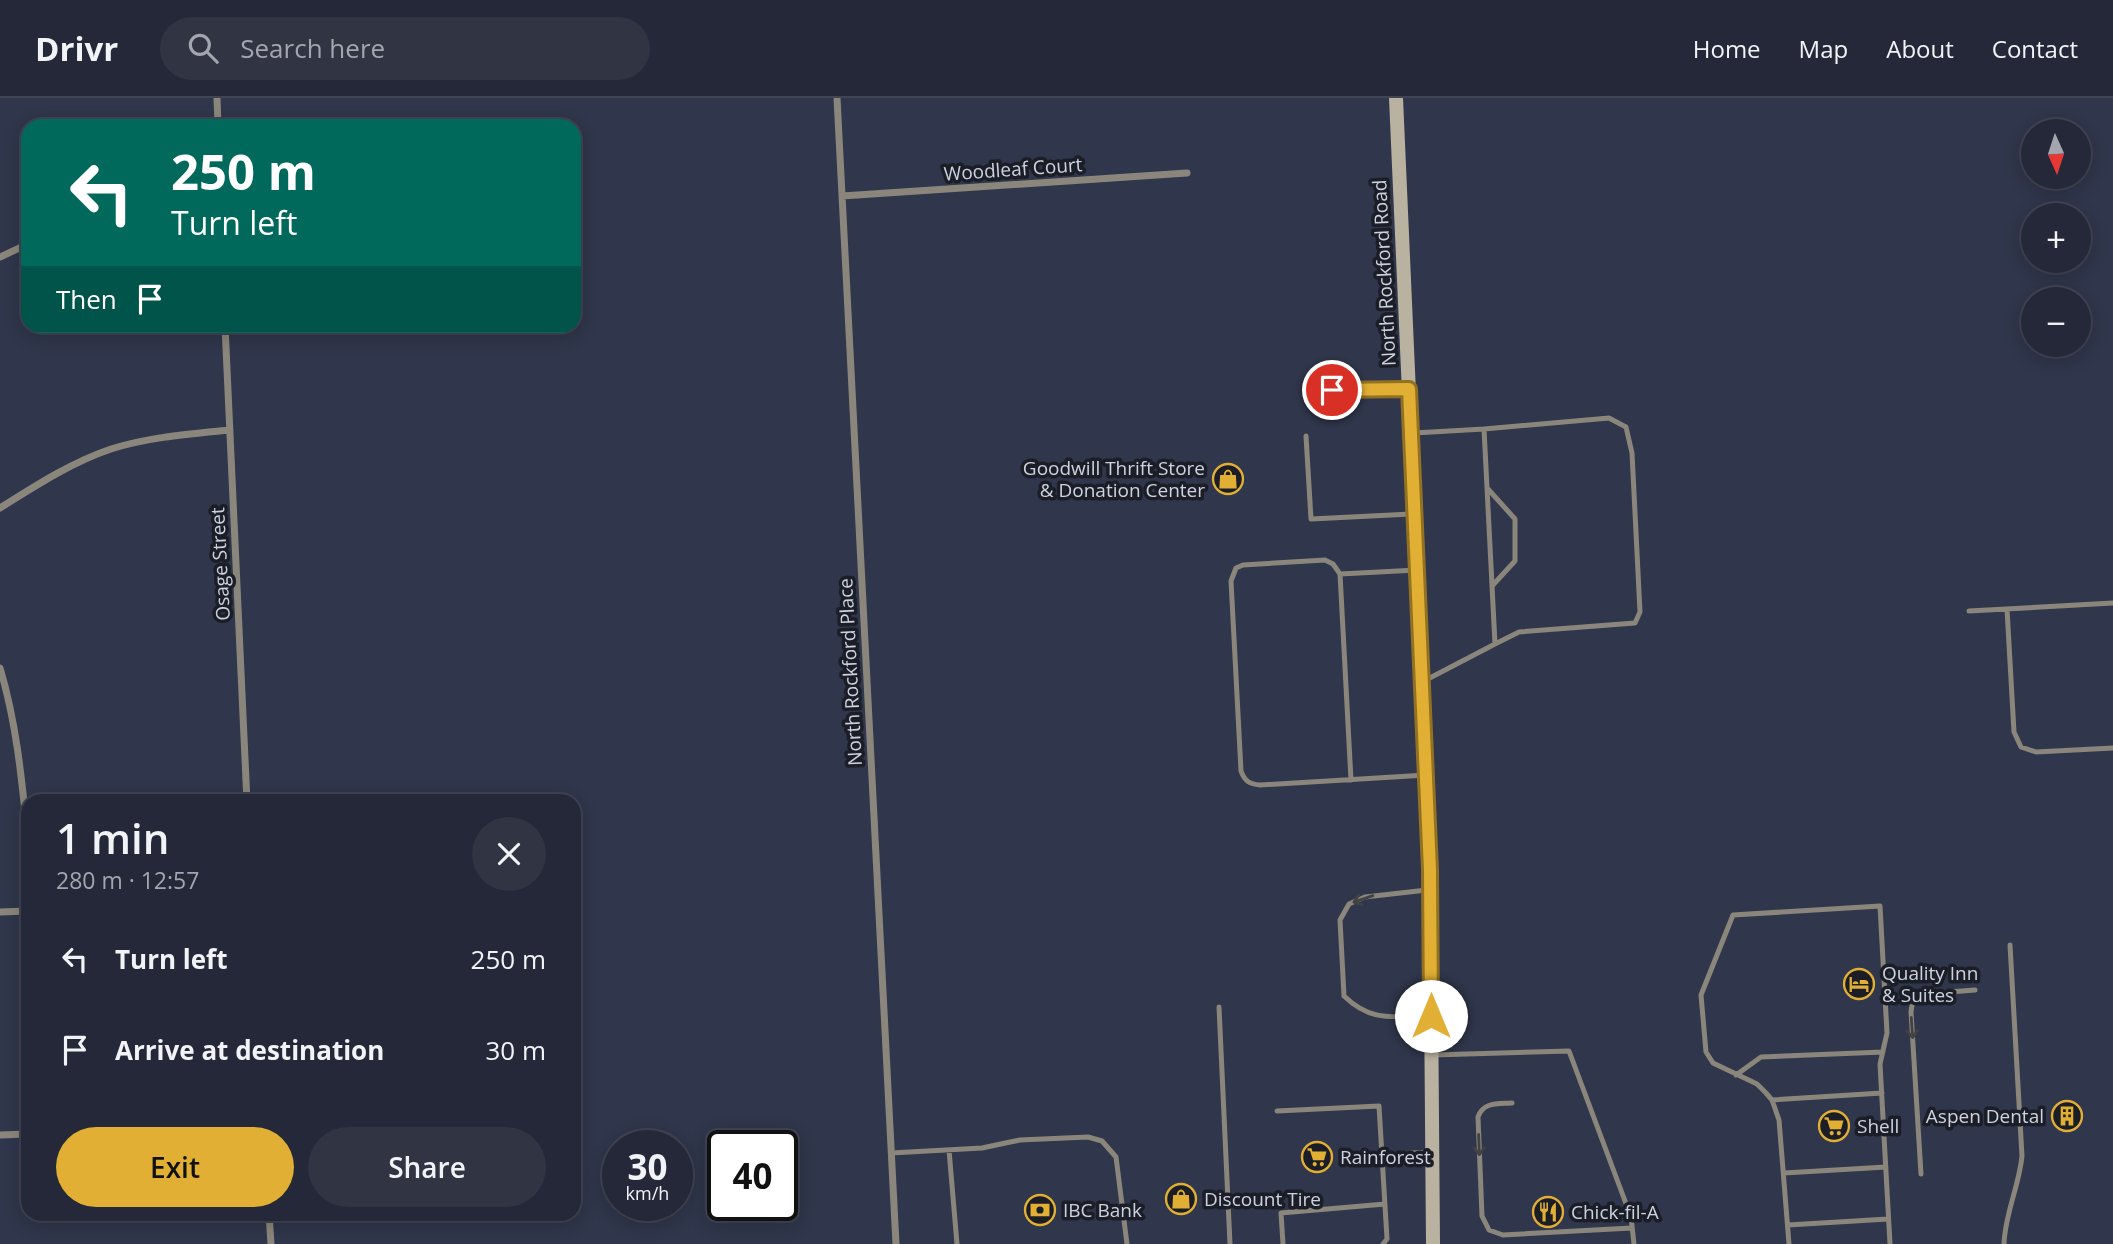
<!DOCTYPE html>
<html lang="en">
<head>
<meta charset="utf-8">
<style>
  body { margin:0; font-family:"Open Sans",sans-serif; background:#303443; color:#f1f3f6; height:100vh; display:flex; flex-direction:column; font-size:26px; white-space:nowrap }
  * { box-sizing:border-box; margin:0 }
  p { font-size:23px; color:#a3a6ae }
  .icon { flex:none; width:38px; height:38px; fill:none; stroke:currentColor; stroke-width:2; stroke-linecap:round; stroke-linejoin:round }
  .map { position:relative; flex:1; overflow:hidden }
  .details { position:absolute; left:21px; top:696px; width:560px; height:427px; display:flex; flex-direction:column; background:#242838; border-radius:21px; box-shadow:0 4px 18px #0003,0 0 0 2px #414453 }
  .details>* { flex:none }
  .top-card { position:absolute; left:21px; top:21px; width:560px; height:214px; border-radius:21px; box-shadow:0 4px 18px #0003,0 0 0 2px #414453; background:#00695c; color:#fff; overflow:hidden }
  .needle { width:46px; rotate:177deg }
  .controls { position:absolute; left:2021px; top:21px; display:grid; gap:14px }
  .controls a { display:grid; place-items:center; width:70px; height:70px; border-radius:50%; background:#242838; box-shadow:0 4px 18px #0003,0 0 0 2px #414453; font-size:35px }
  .speed { position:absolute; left:602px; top:1032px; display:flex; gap:14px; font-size:35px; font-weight:700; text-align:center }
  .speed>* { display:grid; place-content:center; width:91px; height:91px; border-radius:50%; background:#242838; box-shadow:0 4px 18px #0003,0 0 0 2px #414453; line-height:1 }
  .speed small { font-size:18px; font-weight:400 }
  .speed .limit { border:4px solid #111; border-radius:10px; background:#fff; color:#111 }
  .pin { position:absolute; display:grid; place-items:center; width:60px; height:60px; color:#fff; margin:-30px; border:4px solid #fff; border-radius:50%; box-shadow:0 2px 7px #0007 }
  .me { position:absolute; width:77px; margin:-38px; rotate:0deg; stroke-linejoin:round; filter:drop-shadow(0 0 5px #0008) }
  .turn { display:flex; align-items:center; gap:24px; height:147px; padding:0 35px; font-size:32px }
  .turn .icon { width:91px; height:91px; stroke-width:2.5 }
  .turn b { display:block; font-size:49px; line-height:60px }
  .then { display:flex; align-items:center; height:66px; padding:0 35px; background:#0003; gap:14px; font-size:26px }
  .round { display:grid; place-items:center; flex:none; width:74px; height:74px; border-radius:37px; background:#303443 }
  .overview { display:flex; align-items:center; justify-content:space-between; height:119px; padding:0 35px }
  h1 { font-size:42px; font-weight:600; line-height:52px }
  .action { display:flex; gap:14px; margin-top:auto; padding:14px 35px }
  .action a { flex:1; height:80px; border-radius:42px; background:#e1af34; color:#111; font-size:28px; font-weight:600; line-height:80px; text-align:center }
  .action a+a { background:#303443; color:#f1f3f6 }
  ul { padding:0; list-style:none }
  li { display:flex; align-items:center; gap:21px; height:91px; padding:0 35px }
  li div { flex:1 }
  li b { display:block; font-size:26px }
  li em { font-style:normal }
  header { display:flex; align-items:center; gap:42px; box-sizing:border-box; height:98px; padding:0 35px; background:#242838; border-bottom:2px solid #414453 }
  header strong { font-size:33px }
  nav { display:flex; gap:38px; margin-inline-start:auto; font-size:24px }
  .search { width:490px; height:63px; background:#303443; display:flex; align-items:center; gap:18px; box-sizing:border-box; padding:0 24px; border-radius:38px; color:#a3a6ae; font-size:26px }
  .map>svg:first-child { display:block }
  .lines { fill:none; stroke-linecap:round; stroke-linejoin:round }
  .lane { stroke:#8b867b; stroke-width:5 }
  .street { stroke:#8b867b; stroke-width:7 }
  .secondary { stroke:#bab2a0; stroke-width:14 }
  .oneway { stroke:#424244 }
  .route-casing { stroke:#927222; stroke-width:18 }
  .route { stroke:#e1af34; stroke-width:12 }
  .labels { text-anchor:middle; stroke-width:7; stroke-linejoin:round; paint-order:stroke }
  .street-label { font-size:19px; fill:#ced2e0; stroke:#1b1e27 }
  .poi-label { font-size:19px; fill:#ced2e0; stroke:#1b1e27; text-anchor:start }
</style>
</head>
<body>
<header>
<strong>Drivr</strong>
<div class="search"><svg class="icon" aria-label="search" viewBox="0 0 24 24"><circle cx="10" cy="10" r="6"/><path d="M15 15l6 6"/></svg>Search here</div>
<nav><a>Home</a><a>Map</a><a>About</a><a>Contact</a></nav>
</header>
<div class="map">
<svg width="2113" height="1146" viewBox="0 0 2113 1146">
  <rect width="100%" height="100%" fill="#30364b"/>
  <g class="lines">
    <path class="lane" d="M1306,293L1408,291
      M1484,331L1609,320L1626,329L1632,355L1640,514L1635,525L1519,534L1495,546
      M1414,335L1484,331L1495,546L1424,583
      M1306,338L1311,421L1411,416
      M1488,391L1515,421V463L1492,488
      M1340,476L1417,472
      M2007,511L2014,634L2021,649L2036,654L2113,650
      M1969,513L2113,505
      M1351,682L1340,476L1333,466L1325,462L1243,467L1236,470L1231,483L1241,673C1245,684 1250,686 1260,687L1426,677
      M1427,792L1365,799L1349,806L1340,822L1344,898C1372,925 1393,918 1430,918
      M1219,909L1230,1146
      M1433,957L1569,953L1631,1119L1634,1146
      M1736,977L1761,959L1883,954
      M1772,1002L1882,995
      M1512,1005C1497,1006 1483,1004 1478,1019L1482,1118L1489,1132L1503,1137L1632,1130
      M1277,1013L1379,1008L1387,1141L1383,1146
      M949,1052L957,1146
      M891,1055L982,1050L1020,1042L1088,1039L1102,1043L1116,1059L1127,1146
      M1382,1057L1429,1054
      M1784,1075L1886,1069
      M1921,1076L1911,914C1912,904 1914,899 1923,896L1975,892
      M1788,1127L1888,1121
      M1283,1146L1281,1115L1385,1106
      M1789,1146L1779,1022L1772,1002L1766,995L1757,986L1713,965L1706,954L1701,897L1733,817L1880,808L1887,935L1880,966L1890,1146
      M2004,1146C2005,1115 2019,1089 2022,1058L2010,847"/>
    <path class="street" d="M217,0L218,28
      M837,0L896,1146
      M842,98L1187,75
      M0,159L28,146
      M225,228L247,704
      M0,410C35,388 72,364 111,351C149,339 190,336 230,332
      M0,570C17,627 22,684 28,743
      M0,814L28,813
      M0,1037L28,1036
      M269,1116L271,1146"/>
    <path class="secondary" d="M1396,0L1430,772L1433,1146"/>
  </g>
  <defs><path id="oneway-shaft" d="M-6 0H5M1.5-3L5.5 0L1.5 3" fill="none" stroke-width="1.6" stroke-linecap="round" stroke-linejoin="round" transform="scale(1.75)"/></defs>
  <g class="oneway">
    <use href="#oneway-shaft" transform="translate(1363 801) rotate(161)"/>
    <use href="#oneway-shaft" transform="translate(1912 930) rotate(86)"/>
    <use href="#oneway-shaft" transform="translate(1479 1047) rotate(88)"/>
  </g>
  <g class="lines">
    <g class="route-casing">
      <path id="route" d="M1332,292L1409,291L1430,772L1431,918"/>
    </g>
    <use href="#route" class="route"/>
  </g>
  <defs>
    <g id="shop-ring" transform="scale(1.575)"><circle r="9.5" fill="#1b1e27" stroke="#e1af34" stroke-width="1.5"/><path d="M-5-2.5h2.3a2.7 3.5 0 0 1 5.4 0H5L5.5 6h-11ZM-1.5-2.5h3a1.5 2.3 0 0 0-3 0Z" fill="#e1af34"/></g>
    <g id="hotel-ring" transform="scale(1.575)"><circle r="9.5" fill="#1b1e27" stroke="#e1af34" stroke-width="1.5"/><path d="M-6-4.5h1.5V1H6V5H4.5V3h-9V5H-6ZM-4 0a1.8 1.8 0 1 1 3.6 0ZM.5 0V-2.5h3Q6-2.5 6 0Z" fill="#e1af34"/></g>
    <g id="building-ring" transform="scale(1.575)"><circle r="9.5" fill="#1b1e27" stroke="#e1af34" stroke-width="1.5"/><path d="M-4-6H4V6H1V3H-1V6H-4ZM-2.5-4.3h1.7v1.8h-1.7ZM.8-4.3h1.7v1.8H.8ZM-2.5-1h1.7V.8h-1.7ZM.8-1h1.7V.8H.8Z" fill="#e1af34"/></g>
    <g id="supermarket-ring" transform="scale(1.575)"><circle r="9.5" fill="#1b1e27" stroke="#e1af34" stroke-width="1.5"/><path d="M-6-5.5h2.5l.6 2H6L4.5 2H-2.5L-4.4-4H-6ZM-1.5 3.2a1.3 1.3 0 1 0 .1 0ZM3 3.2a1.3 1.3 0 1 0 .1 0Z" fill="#e1af34"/></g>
    <g id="bank-ring" transform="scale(1.575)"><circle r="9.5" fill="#1b1e27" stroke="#e1af34" stroke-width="1.5"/><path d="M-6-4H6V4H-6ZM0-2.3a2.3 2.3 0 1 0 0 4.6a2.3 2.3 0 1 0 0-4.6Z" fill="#e1af34"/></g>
    <g id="restaurant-ring" transform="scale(1.575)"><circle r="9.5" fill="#1b1e27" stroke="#e1af34" stroke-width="1.5"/><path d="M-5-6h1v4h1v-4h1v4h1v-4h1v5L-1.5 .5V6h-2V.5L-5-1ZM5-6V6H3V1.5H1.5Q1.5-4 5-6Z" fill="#e1af34"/></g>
  </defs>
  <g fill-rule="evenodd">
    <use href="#shop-ring" x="1228" y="381"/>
    <use href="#hotel-ring" x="1859" y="886"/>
    <use href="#building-ring" x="2067" y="1018"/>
    <use href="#supermarket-ring" x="1834" y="1028"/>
    <use href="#supermarket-ring" x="1317" y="1059"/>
    <use href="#shop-ring" x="1181" y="1101"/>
    <use href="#bank-ring" x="1040" y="1112"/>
    <use href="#restaurant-ring" x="1548" y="1114"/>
  </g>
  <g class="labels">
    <g class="street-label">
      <text transform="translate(1013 71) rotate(-4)" y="7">Woodleaf Court</text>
      <text transform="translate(1384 175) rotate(-93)" y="7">North Rockford Road</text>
      <text transform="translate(220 466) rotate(-93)" y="7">Osage Street</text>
      <text transform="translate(850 574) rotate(-93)" y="7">North Rockford Place</text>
    </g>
    <g class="poi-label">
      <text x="1205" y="377" text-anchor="end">Goodwill Thrift Store<tspan x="1205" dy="22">&amp; Donation Center</tspan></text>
      <text x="1882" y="882">Quality Inn<tspan x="1882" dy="22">&amp; Suites</tspan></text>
      <text x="2044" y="1025" text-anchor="end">Aspen Dental</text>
      <text x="1857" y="1035">Shell</text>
      <text x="1340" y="1066">Rainforest</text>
      <text x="1204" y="1108">Discount Tire</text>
      <text x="1063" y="1119">IBC Bank</text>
      <text x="1571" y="1121">Chick-fil-A</text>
    </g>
  </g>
</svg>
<div class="controls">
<a><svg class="needle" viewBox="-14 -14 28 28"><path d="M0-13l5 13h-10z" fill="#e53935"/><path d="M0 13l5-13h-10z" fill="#a3a6ae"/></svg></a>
<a>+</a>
<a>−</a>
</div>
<div class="speed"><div>30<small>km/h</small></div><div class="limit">40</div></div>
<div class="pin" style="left:1332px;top:292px;background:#d93025"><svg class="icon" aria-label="arrive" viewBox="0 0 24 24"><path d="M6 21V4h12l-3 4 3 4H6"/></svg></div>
<svg class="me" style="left:1431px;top:918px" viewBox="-20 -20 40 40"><circle r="19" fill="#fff"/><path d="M0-13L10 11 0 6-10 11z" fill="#e1af34"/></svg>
<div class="top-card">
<div class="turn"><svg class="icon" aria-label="left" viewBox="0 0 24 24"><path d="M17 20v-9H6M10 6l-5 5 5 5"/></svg><div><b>250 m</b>Turn left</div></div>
<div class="then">Then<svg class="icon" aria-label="arrive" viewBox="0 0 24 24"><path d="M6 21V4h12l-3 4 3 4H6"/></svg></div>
</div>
<section class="details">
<div class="overview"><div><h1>1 min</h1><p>280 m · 12:57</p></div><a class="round"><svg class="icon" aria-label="close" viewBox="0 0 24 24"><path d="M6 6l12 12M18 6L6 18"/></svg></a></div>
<ul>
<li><svg class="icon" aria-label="left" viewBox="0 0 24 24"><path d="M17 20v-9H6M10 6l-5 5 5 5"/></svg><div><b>Turn left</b></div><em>250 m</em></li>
<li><svg class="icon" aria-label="arrive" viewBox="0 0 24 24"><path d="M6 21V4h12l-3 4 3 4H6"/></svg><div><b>Arrive at destination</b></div><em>30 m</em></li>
</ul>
<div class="action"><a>Exit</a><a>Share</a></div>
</section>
</div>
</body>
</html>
